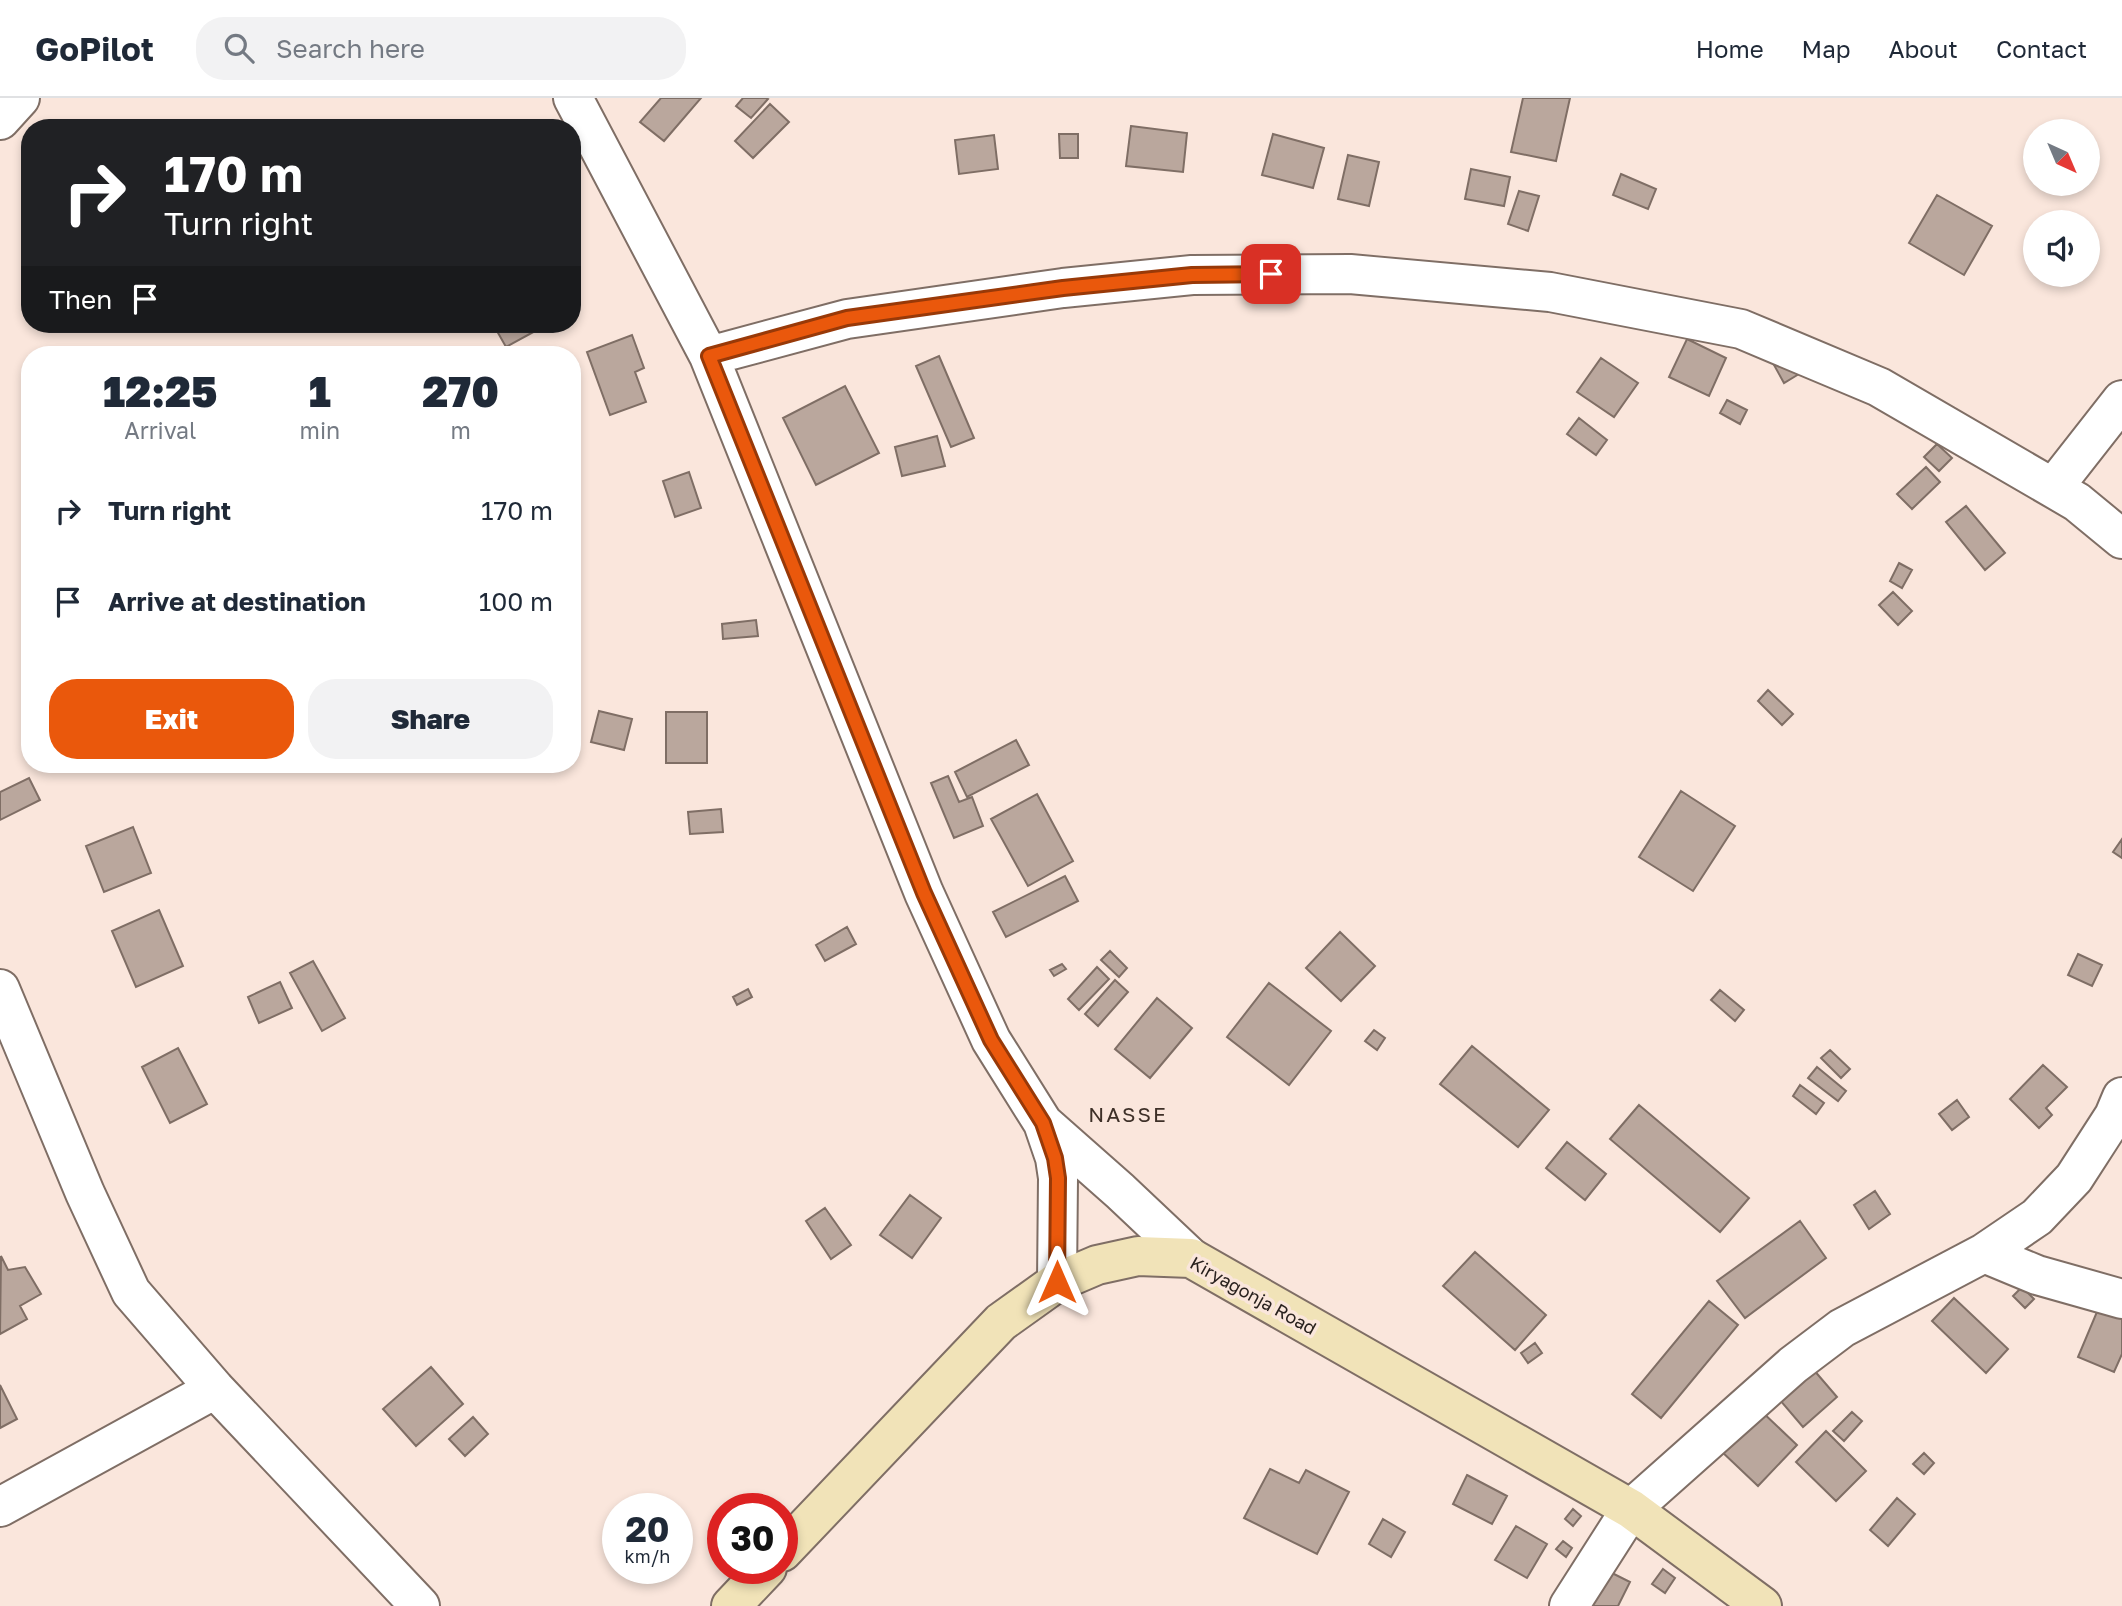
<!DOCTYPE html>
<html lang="en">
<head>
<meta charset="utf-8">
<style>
  body { margin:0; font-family:"Golos Text",sans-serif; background:#f2f2f3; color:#1f2937; height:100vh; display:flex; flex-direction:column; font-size:26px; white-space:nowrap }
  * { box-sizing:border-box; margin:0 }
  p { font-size:23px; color:#747a83 }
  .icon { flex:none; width:38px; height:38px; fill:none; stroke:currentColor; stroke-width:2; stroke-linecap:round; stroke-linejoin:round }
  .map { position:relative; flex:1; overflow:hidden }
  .drawer { position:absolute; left:21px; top:248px; width:560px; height:427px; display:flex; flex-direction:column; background:#fff; border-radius:28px; box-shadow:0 4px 10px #0003 }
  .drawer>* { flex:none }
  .hud { position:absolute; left:21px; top:21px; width:560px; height:214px; border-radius:28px; box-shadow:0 4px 10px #0003; background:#202124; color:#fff; overflow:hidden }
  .needle { width:46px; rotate:136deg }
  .buttons { position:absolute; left:2023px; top:21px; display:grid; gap:14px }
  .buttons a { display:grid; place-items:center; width:77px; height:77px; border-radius:50%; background:#fff; box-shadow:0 4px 10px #0003; font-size:35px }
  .speed { position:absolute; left:602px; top:1395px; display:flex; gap:14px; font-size:35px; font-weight:700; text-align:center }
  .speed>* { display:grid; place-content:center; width:91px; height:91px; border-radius:50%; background:#fff; box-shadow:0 4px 10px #0003; line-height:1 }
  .speed small { font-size:18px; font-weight:400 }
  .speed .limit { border:10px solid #d22; background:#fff; color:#111 }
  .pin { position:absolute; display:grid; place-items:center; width:60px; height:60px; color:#fff; margin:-30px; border-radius:14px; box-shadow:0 4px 10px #0006 }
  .me { position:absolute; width:77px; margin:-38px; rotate:0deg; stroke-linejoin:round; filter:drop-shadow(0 0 5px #0008) }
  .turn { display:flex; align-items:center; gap:24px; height:147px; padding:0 28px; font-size:32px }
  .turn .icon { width:91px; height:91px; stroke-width:2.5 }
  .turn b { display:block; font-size:49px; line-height:60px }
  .then { display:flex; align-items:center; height:66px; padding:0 28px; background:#0003; gap:14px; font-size:26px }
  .eta { display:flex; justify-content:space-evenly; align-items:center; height:119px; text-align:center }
  .eta b { font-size:42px; font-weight:800; line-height:49px }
  .button { display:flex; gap:14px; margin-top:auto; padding:14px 28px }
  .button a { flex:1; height:80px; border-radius:28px; background:#ea580c; color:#fff; font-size:28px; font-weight:800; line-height:80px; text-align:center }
  .button a+a { background:#f2f2f3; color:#1f2937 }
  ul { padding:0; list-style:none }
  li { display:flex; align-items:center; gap:21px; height:91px; padding:0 28px }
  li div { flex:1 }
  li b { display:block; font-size:26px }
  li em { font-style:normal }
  header { display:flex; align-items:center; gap:42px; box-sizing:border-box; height:98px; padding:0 35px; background:#fff; border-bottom:2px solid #e0e1e3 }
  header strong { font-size:33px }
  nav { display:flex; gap:38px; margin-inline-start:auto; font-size:24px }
  .search { width:490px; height:63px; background:#f2f2f3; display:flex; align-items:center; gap:18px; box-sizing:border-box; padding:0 24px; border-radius:28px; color:#747a83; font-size:26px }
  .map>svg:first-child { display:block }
  .building { fill:#baa79d; stroke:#7f6e65; stroke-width:2 }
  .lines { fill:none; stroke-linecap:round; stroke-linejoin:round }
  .street-casing { stroke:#7f6e65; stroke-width:42 }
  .secondary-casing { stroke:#7f6e65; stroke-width:42 }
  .street { stroke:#fff; stroke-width:38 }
  .secondary { stroke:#f1e3b8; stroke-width:38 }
  .route-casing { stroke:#983908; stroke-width:18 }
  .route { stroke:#ea580c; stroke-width:12 }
  .labels { text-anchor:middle; stroke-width:7; stroke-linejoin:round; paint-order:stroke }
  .street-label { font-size:18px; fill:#29211e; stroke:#fae6dc }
  .quarter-label { font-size:21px; letter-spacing:2px; fill:#3e3028; stroke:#fae6dc }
</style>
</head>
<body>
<header>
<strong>GoPilot</strong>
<div class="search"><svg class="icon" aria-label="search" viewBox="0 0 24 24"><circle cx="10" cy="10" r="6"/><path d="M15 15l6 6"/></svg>Search here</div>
<nav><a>Home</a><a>Map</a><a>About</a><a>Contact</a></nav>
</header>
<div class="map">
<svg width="2122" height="1508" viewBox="0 0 2122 1508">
  <rect width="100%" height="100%" fill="#fae6dc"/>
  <path class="building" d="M661,0H701L664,43L640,24Z
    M743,0H766L768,1L751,20L736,8Z
    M1523,0H1570L1556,63L1511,54Z
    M770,6L789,24L753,60L735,43Z
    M1131,28L1187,35L1183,74L1126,68Z
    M1059,36H1078V60H1060Z
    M1273,36L1324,50L1313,90L1262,77Z
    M994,37L998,71L959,76L955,42Z
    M1348,57L1379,64L1369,108L1338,101Z
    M1471,71L1510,79L1504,108L1465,101Z
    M1621,76L1656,91L1648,111L1613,97Z
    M1519,93L1539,98L1528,133L1508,126Z
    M1937,97L1992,128L1964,177L1909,145Z
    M493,226H548L506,249Z
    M632,237L644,270L635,274L646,304L610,317L587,254Z
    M1687,241L1726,260L1709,298L1669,279Z
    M939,258L974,340L951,349L916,268Z
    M1790,259L1799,276L1784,285L1774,267Z
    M1601,260L1638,285L1614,319L1577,294Z
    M845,288L879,355L816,387L783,320Z
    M1727,302L1747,312L1740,326L1720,315Z
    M1579,320L1607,342L1596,357L1567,336Z
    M937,338L945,368L902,378L895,349Z
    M1937,346L1952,360L1939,373L1924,359Z
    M1926,369L1940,384L1912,411L1897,396Z
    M689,374L701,410L675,419L663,383Z
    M1966,408L2005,455L1985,472L1946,424Z
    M1899,465L1912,472L1902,490L1890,483Z
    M1893,494L1912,513L1898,527L1879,507Z
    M756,522L758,538L723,541L722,526Z
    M1768,592L1793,616L1782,627L1758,603Z
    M599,613L632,621L624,652L591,644Z
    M666,614H707V665H666Z
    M1016,642L1029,667L967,699L955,674Z
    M948,678L959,704L972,699L983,728L954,740L931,685Z
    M29,680L40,702L0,722V694Z
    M1681,693L1735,728L1693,793L1639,759Z
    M1037,696L1073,763L1028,788L991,721Z
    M721,711L723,734L690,736L688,714Z
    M133,729L151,775L104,794L86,748Z
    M2122,741V760L2113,754Z
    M1065,778L1078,803L1006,839L993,814Z
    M159,812L183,868L136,889L112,833Z
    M847,829L856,846L825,863L816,847Z
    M1340,834L1375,868L1341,903L1306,870Z
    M1110,853L1127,870L1119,879L1101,862Z
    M2078,856L2102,867L2092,888L2068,877Z
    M313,863L345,920L322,933L290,875Z
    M1062,866L1066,871L1054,878L1050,872Z
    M1097,869L1109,881L1079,912L1068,901Z
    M1115,882L1128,894L1098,928L1085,916Z
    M280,884L292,910L259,925L248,899Z
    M1269,885L1331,933L1289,987L1227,939Z
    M748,891L752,899L737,907L733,899Z
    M1720,892L1744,912L1735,923L1711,902Z
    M1157,900L1192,930L1150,980L1115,951Z
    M1374,932L1385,940L1377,952L1365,943Z
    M1472,948L1549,1012L1518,1049L1440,986Z
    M178,950L207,1006L170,1025L142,969Z
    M1830,952L1850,971L1841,980L1821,960Z
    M2043,967L2067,989L2046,1010L2052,1017L2039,1030L2010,1001Z
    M1817,969L1846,993L1838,1003L1808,980Z
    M1800,987L1824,1005L1816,1016L1793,998Z
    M1957,1002L1969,1019L1952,1032L1939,1016Z
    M1639,1007L1749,1100L1720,1134L1610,1041Z
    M1567,1044L1606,1076L1585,1102L1546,1070Z
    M1875,1093L1890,1116L1869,1131L1854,1107Z
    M910,1097L941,1120L912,1160L880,1137Z
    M825,1110L851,1147L831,1161L806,1123Z
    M1800,1123L1826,1160L1745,1220L1717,1183Z
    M1475,1154L1546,1217L1515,1252L1443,1188Z
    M1,1158L8,1172L25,1169L41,1196L20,1208L27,1221L0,1236Z
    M2022,1189L2034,1201L2025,1210L2013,1198Z
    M1954,1200L2008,1251L1986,1275L1932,1223Z
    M1709,1203L1738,1227L1661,1320L1632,1296Z
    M2099,1209L2122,1218V1256L2114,1274L2078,1259Z
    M1535,1245L1542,1255L1528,1265L1521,1255Z
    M431,1269L463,1306L416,1348L383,1311Z
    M1813,1271L1837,1299L1803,1329L1779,1301Z
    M0,1287L17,1321L0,1330Z
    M1759,1311L1797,1347L1758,1388L1720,1352Z
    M1852,1314L1862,1323L1844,1343L1833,1333Z
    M473,1319L488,1336L465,1358L449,1341Z
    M1826,1333L1866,1373L1836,1403L1796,1364Z
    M1924,1355L1934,1365L1924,1376L1913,1366Z
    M1270,1371L1299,1385L1306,1372L1349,1394L1317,1456L1244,1420Z
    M1467,1377L1507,1398L1492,1426L1453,1406Z
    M1897,1400L1915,1416L1888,1448L1870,1432Z
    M1573,1411L1581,1418L1573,1428L1565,1421Z
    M1383,1421L1405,1434L1391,1459L1369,1446Z
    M1516,1428L1547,1446L1527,1480L1495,1462Z
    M1563,1443L1572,1450L1566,1459L1556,1451Z
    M1604,1471L1630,1484L1618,1508H1584Z
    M1663,1471L1675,1480L1665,1495L1652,1486Z"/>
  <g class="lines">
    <g class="street-casing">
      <path id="street" d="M573,0L709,258L924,795L991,942L1043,1025L1055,1060L1058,1080L1057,1184
        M0,22L20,0
        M709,258L847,221L1063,190L1192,177L1350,176L1550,194L1741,231L1879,289L2077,404L2122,441
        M2053,390L2122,302
        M0,891L85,1095L131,1194L215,1291L420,1508
        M1043,1025L1120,1093L1191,1160
        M1984,1155L2037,1177L2122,1201
        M0,1409L215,1291
        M1569,1508L1631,1411L1793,1267L1842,1230L1984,1155L2037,1119L2074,1080L2114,1018L2122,999"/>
    </g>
    <g class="secondary-casing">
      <path id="secondary" d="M782,1454L1001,1224L1057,1184L1097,1167L1138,1158L1191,1160L1631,1411L1762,1508
        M731,1508L767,1470"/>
    </g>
    <use href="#street" class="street"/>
    <use href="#secondary" class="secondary"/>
  </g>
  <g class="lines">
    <g class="route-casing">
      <path id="route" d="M1057,1184L1058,1080L1055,1060L1043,1025L991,942L924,795L709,258L847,220L1063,190L1192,177L1271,176"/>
    </g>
    <use href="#route" class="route"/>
  </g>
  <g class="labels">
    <g class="street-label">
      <text transform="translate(1253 1198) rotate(29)" y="6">Kiryagonja Road</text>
    </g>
    <g class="quarter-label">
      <text x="1128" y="1024">NASSE</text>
    </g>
  </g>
</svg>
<div class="buttons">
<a><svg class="needle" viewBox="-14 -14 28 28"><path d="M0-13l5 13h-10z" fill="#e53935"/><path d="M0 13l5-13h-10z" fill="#747a83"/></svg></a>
<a><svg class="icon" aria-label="sound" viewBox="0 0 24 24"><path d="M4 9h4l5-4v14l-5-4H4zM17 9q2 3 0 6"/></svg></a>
</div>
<div class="speed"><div>20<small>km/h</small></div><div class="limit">30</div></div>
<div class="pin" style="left:1271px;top:176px;background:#d93025"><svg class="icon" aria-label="arrive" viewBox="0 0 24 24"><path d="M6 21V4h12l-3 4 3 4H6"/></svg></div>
<svg class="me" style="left:1057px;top:1184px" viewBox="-20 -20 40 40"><path d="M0-17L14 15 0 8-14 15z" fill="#ea580c" stroke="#fff" stroke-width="4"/></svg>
<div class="hud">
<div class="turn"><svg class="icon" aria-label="right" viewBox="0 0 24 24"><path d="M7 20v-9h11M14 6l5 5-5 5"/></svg><div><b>170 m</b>Turn right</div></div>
<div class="then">Then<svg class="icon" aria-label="arrive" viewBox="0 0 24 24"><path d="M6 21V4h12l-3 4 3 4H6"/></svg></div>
</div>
<section class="drawer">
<div class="eta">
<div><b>12:25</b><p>Arrival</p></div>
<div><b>1</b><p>min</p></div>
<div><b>270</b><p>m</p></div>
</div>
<ul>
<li><svg class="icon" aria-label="right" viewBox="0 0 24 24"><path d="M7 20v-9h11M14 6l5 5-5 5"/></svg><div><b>Turn right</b></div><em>170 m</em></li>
<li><svg class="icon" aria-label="arrive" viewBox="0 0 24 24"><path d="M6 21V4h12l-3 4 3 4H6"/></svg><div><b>Arrive at destination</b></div><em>100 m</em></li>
</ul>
<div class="button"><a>Exit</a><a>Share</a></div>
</section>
</div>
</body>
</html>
